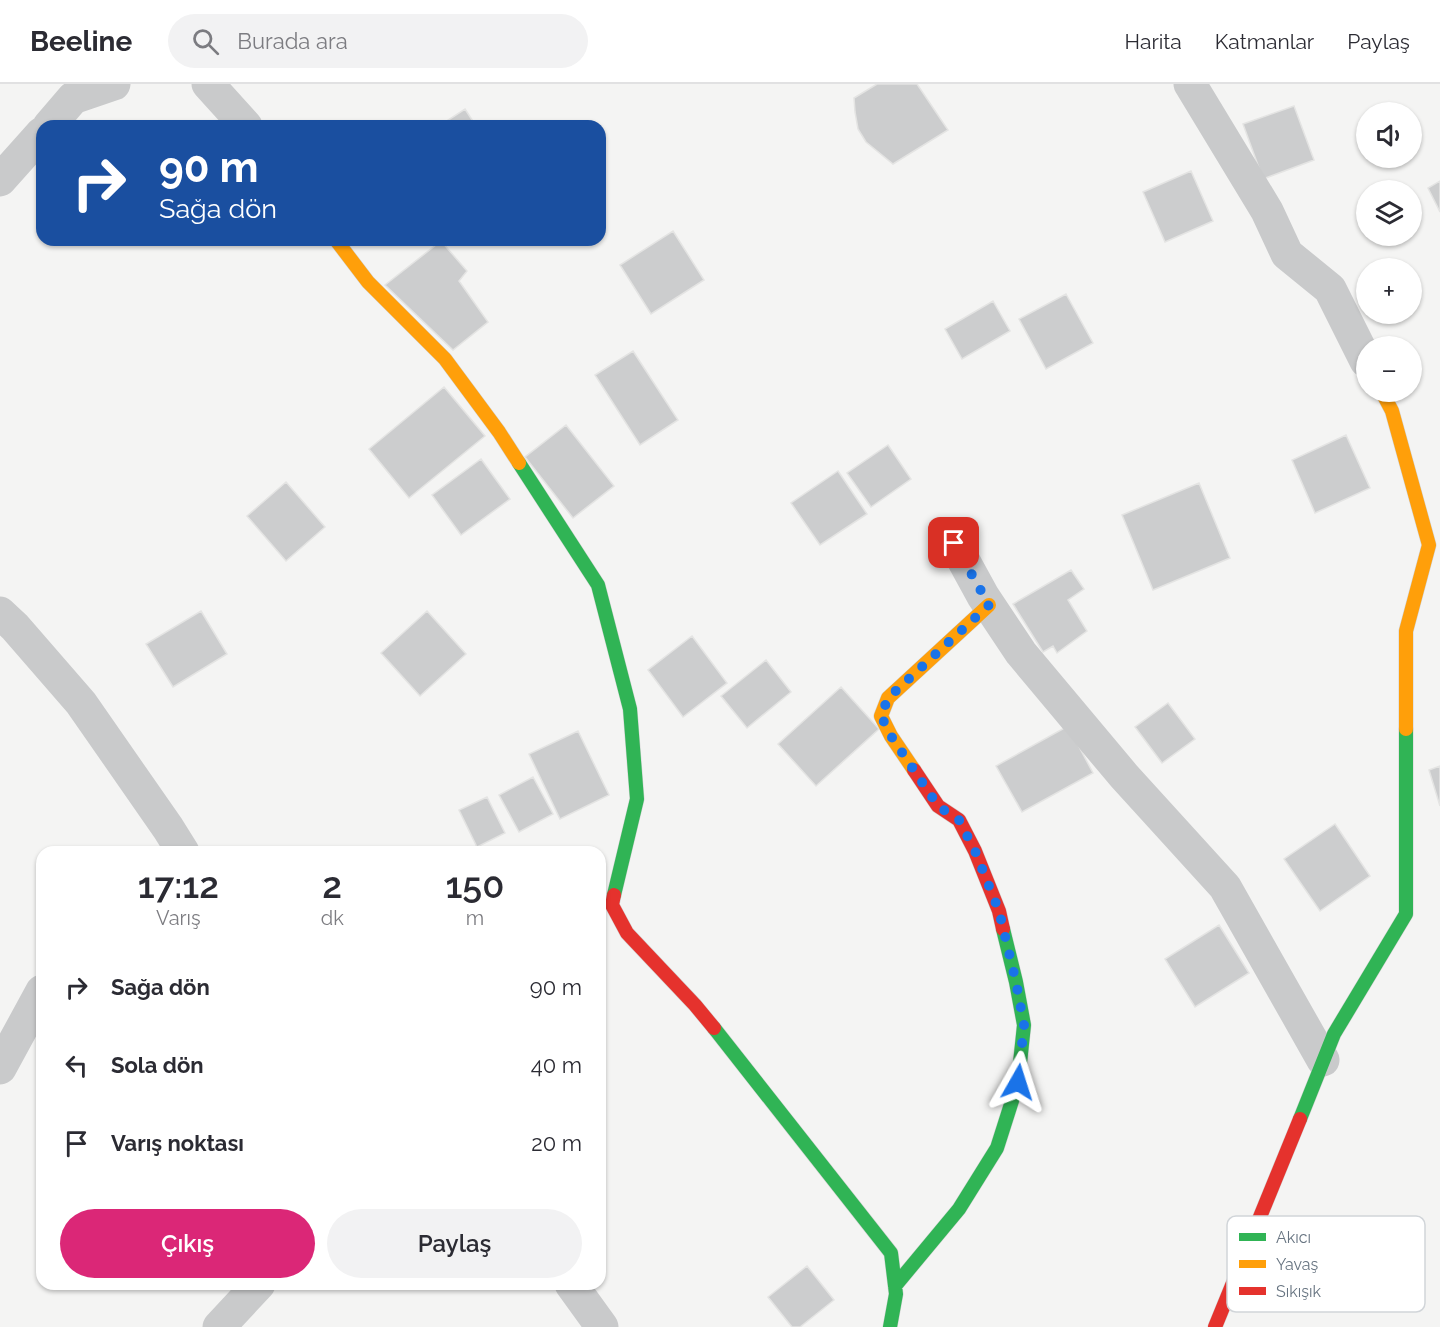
<!DOCTYPE html>
<html lang="tr">
<head>
<meta charset="utf-8">
<style>
  body { margin:0; font-family:Raleway,sans-serif; background:#f2f2f3; color:#2b2b33; height:100vh; display:flex; flex-direction:column; font-size:22px; white-space:nowrap }
  * { box-sizing:border-box; margin:0 }
  p { font-size:20px; color:#7c7c81 }
  .icon { flex:none; width:33px; height:33px; fill:none; stroke:currentColor; stroke-width:2; stroke-linecap:round; stroke-linejoin:round }
  .map { position:relative; flex:1; overflow:hidden }
  .details { position:absolute; left:36px; top:762px; width:570px; height:444px; display:flex; flex-direction:column; background:#fff; border-radius:18px; box-shadow:0 2px 4px #0004 }
  .details>* { flex:none }
  .banner { position:absolute; left:36px; top:36px; width:570px; height:126px; border-radius:18px; box-shadow:0 2px 4px #0004; background:#1a4fa0; color:#fff; overflow:hidden }
  .controls { position:absolute; left:1356px; top:18px; display:grid; gap:12px }
  .controls a { display:grid; place-items:center; width:66px; height:66px; border-radius:50%; background:#fff; box-shadow:0 2px 4px #0004; font-size:30px }
  .pin { position:absolute; display:grid; place-items:center; width:51px; height:51px; color:#fff; margin:-26px; border-radius:12px; box-shadow:0 3px 9px #0006 }
  .me { position:absolute; width:66px; margin:-33px; rotate:6deg; stroke-linejoin:round; filter:drop-shadow(0 0 4px #0008) }
  .turn { display:flex; align-items:center; gap:21px; height:126px; padding:0 24px; font-size:27px }
  .turn .icon { width:78px; height:78px; stroke-width:2.5 }
  .turn b { display:block; font-size:42px; line-height:51px }
  .eta { display:flex; justify-content:space-evenly; align-items:center; height:102px; text-align:center }
  .eta b { font-size:36px; font-weight:600; line-height:42px }
  .action { display:flex; gap:12px; margin-top:auto; padding:12px 24px }
  .action a { flex:1; height:69px; border-radius:36px; background:#db2777; color:#fff; font-size:24px; font-weight:600; line-height:69px; text-align:center }
  .action a+a { background:#f2f2f3; color:#2b2b33 }
  ul { padding:0; list-style:none }
  li { display:flex; align-items:center; gap:18px; height:78px; padding:0 24px }
  li div { flex:1 }
  li b { display:block; font-size:22px }
  li em { font-style:normal }
  header { display:flex; align-items:center; gap:36px; box-sizing:border-box; height:84px; padding:0 30px; background:#fff; border-bottom:2px solid #e1e1e2 }
  header strong { font-size:28px }
  nav { display:flex; gap:33px; margin-inline-start:auto; font-size:21px }
  .search { width:420px; height:54px; background:#f2f2f3; display:flex; align-items:center; gap:15px; box-sizing:border-box; padding:0 21px; border-radius:33px; color:#7c7c81; font-size:22px }
  .map>svg:first-child { display:block }
  .building { fill:#cccdce; stroke:#e4e4e3; stroke-width:1.5 }
  .lines { fill:none; stroke-linecap:round; stroke-linejoin:round }
  .fast-casing { stroke:#d1d2d2; stroke-width:15 }
  .slow-casing { stroke:#d1d2d2; stroke-width:15 }
  .jam-casing { stroke:#d1d2d2; stroke-width:15 }
  .street { stroke:#c9cacb; stroke-width:33 }
  .fast { stroke:#30b455; stroke-width:14 }
  .slow { stroke:#ff9f0a; stroke-width:14 }
  .jam { stroke:#e5322d; stroke-width:14 }
  .route { stroke:#1a73e8; stroke-width:10; stroke-dasharray:0 18 }
  .key { fill:#fff; stroke:#d1d5d9; stroke-width:1.5 }
  .key-label { font-size:16px; fill:#677481 }
</style>
</head>
<body>
<header>
<strong>Beeline</strong>
<div class="search"><svg class="icon" aria-label="search" viewBox="0 0 24 24"><circle cx="10" cy="10" r="6"/><path d="M15 15l6 6"/></svg>Burada ara</div>
<nav><a>Harita</a><a>Katmanlar</a><a>Paylaş</a></nav>
</header>
<div class="map">
<svg width="1440" height="1243" viewBox="0 0 1440 1243">
  <rect width="100%" height="100%" fill="#f4f4f3"/>
  <path class="building" d="M877,0H917L948,46L893,80L866,58L858,45L855,28L854,14Z
    M1294,22L1314,76L1263,95L1243,40Z
    M465,25L476,42H439Z
    M1191,87L1213,137L1165,158L1143,108Z
    M1440,97V128L1428,104Z
    M673,147L704,196L651,230L620,181Z
    M441,157L467,187L459,197L488,238L453,266L385,201Z
    M1066,210L1093,259L1046,285L1019,235Z
    M993,217L1010,247L962,275L945,245Z
    M633,267L678,336L640,361L595,291Z
    M444,303L485,352L409,414L369,365Z
    M566,341L614,402L573,434L525,373Z
    M1346,351L1370,404L1315,429L1292,376Z
    M888,361L911,395L871,423L847,389Z
    M481,375L510,415L461,451L432,411Z
    M838,387L867,430L820,461L791,419Z
    M286,398L325,443L286,477L247,432Z
    M1199,399L1230,474L1153,506L1122,431Z
    M1071,486L1084,505L1068,516L1087,547L1057,569L1053,562L1043,568L1013,520Z
    M201,527L227,570L173,603L146,560Z
    M427,527L466,570L420,612L381,569Z
    M692,552L727,599L683,633L648,586Z
    M766,576L791,608L747,644L721,612Z
    M841,603L879,645L816,702L778,660Z
    M1168,619L1195,655L1162,679L1135,643Z
    M1068,642L1093,689L1022,728L996,682Z
    M578,647L609,711L560,735L529,670Z
    M1440,682V722L1429,686Z
    M533,693L553,730L519,748L499,711Z
    M487,713L505,749L477,763L459,726Z
    M1335,740L1370,792L1320,827L1284,775Z
    M1219,841L1249,889L1195,923L1165,875Z
    M807,1182L834,1216L800,1243H792L768,1213Z"/>
  <g class="lines">
    <g class="fast-casing">
      <path id="fast" d="M519,379L598,501L630,625L637,715L614,811
        M714,944L891,1169L896,1210L890,1243
        M1300,1035L1334,950L1406,830V645
        M895,1202L959,1125L997,1064L1018,998L1024,941L1016,898L1003,845"/>
    </g>
    <g class="slow-casing">
      <path id="slow" d="M336,156L368,198L445,275L499,348L519,379
        M1382,308L1392,327L1429,461L1406,547V645
        M914,686L891,652L881,632L888,614L989,521"/>
    </g>
    <g class="jam-casing">
      <path id="jam" d="M914,686L938,722L959,736L975,767L999,827L1003,845
        M614,811L612,821L627,849L695,921L714,944
        M1215,1243L1300,1035"/>
    </g>
    <path class="street" d="M208,0L246,42
      M1190,0L1267,127L1287,170L1330,205L1366,277
      M49,42L73,14L114,0
      M0,96L42,49
      M954,459L983,512L1021,569L1124,692L1225,803L1323,976
      M0,529L15,543L81,619L168,744L183,768
      M0,984L42,907
      M571,1200L602,1243
      M219,1243L259,1200"/>
    <use href="#fast" class="fast"/>
    <use href="#slow" class="slow"/>
    <use href="#jam" class="jam"/>
  </g>
  <g class="lines">
    <path class="route" d="M954,459L989,521L888,614L881,632L891,652L938,722L959,736L975,767L999,827L1016,898L1024,941L1018,998"/>
  </g>
  <rect x="1227" y="1132" width="198" height="96" rx="9" class="key"/>
  <rect x="1239" y="1149" width="27" height="8" fill="#30b455"/>
  <rect x="1239" y="1176" width="27" height="8" fill="#ff9f0a"/>
  <rect x="1239" y="1203" width="27" height="8" fill="#e5322d"/>
  <g class="key-label">
    <text x="1276" y="1159">Akıcı</text>
    <text x="1276" y="1186">Yavaş</text>
    <text x="1276" y="1213">Sıkışık</text>
  </g>
</svg>
<div class="controls">
<a><svg class="icon" aria-label="sound" viewBox="0 0 24 24"><path d="M4 9h4l5-4v14l-5-4H4zM17 9q2 3 0 6"/></svg></a>
<a><svg class="icon" aria-label="layers" viewBox="0 0 24 24"><path d="M12 4l9 5-9 5-9-5zM3 14l9 5 9-5"/></svg></a>
<a>+</a>
<a>−</a>
</div>
<div class="pin" style="left:954px;top:459px;background:#d93025"><svg class="icon" aria-label="arrive" viewBox="0 0 24 24"><path d="M6 21V4h12l-3 4 3 4H6"/></svg></div>
<svg class="me" style="left:1018px;top:998px" viewBox="-20 -20 40 40"><path d="M0-17L14 15 0 8-14 15z" fill="#1a73e8" stroke="#fff" stroke-width="4"/></svg>
<div class="banner">
<div class="turn"><svg class="icon" aria-label="right" viewBox="0 0 24 24"><path d="M7 20v-9h11M14 6l5 5-5 5"/></svg><div><b>90 m</b>Sağa dön</div></div>
</div>
<section class="details">
<div class="eta">
<div><b>17:12</b><p>Varış</p></div>
<div><b>2</b><p>dk</p></div>
<div><b>150</b><p>m</p></div>
</div>
<ul>
<li><svg class="icon" aria-label="right" viewBox="0 0 24 24"><path d="M7 20v-9h11M14 6l5 5-5 5"/></svg><div><b>Sağa dön</b></div><em>90 m</em></li>
<li><svg class="icon" aria-label="left" viewBox="0 0 24 24"><path d="M17 20v-9H6M10 6l-5 5 5 5"/></svg><div><b>Sola dön</b></div><em>40 m</em></li>
<li><svg class="icon" aria-label="arrive" viewBox="0 0 24 24"><path d="M6 21V4h12l-3 4 3 4H6"/></svg><div><b>Varış noktası</b></div><em>20 m</em></li>
</ul>
<div class="action"><a>Çıkış</a><a>Paylaş</a></div>
</section>
</div>
</body>
</html>
